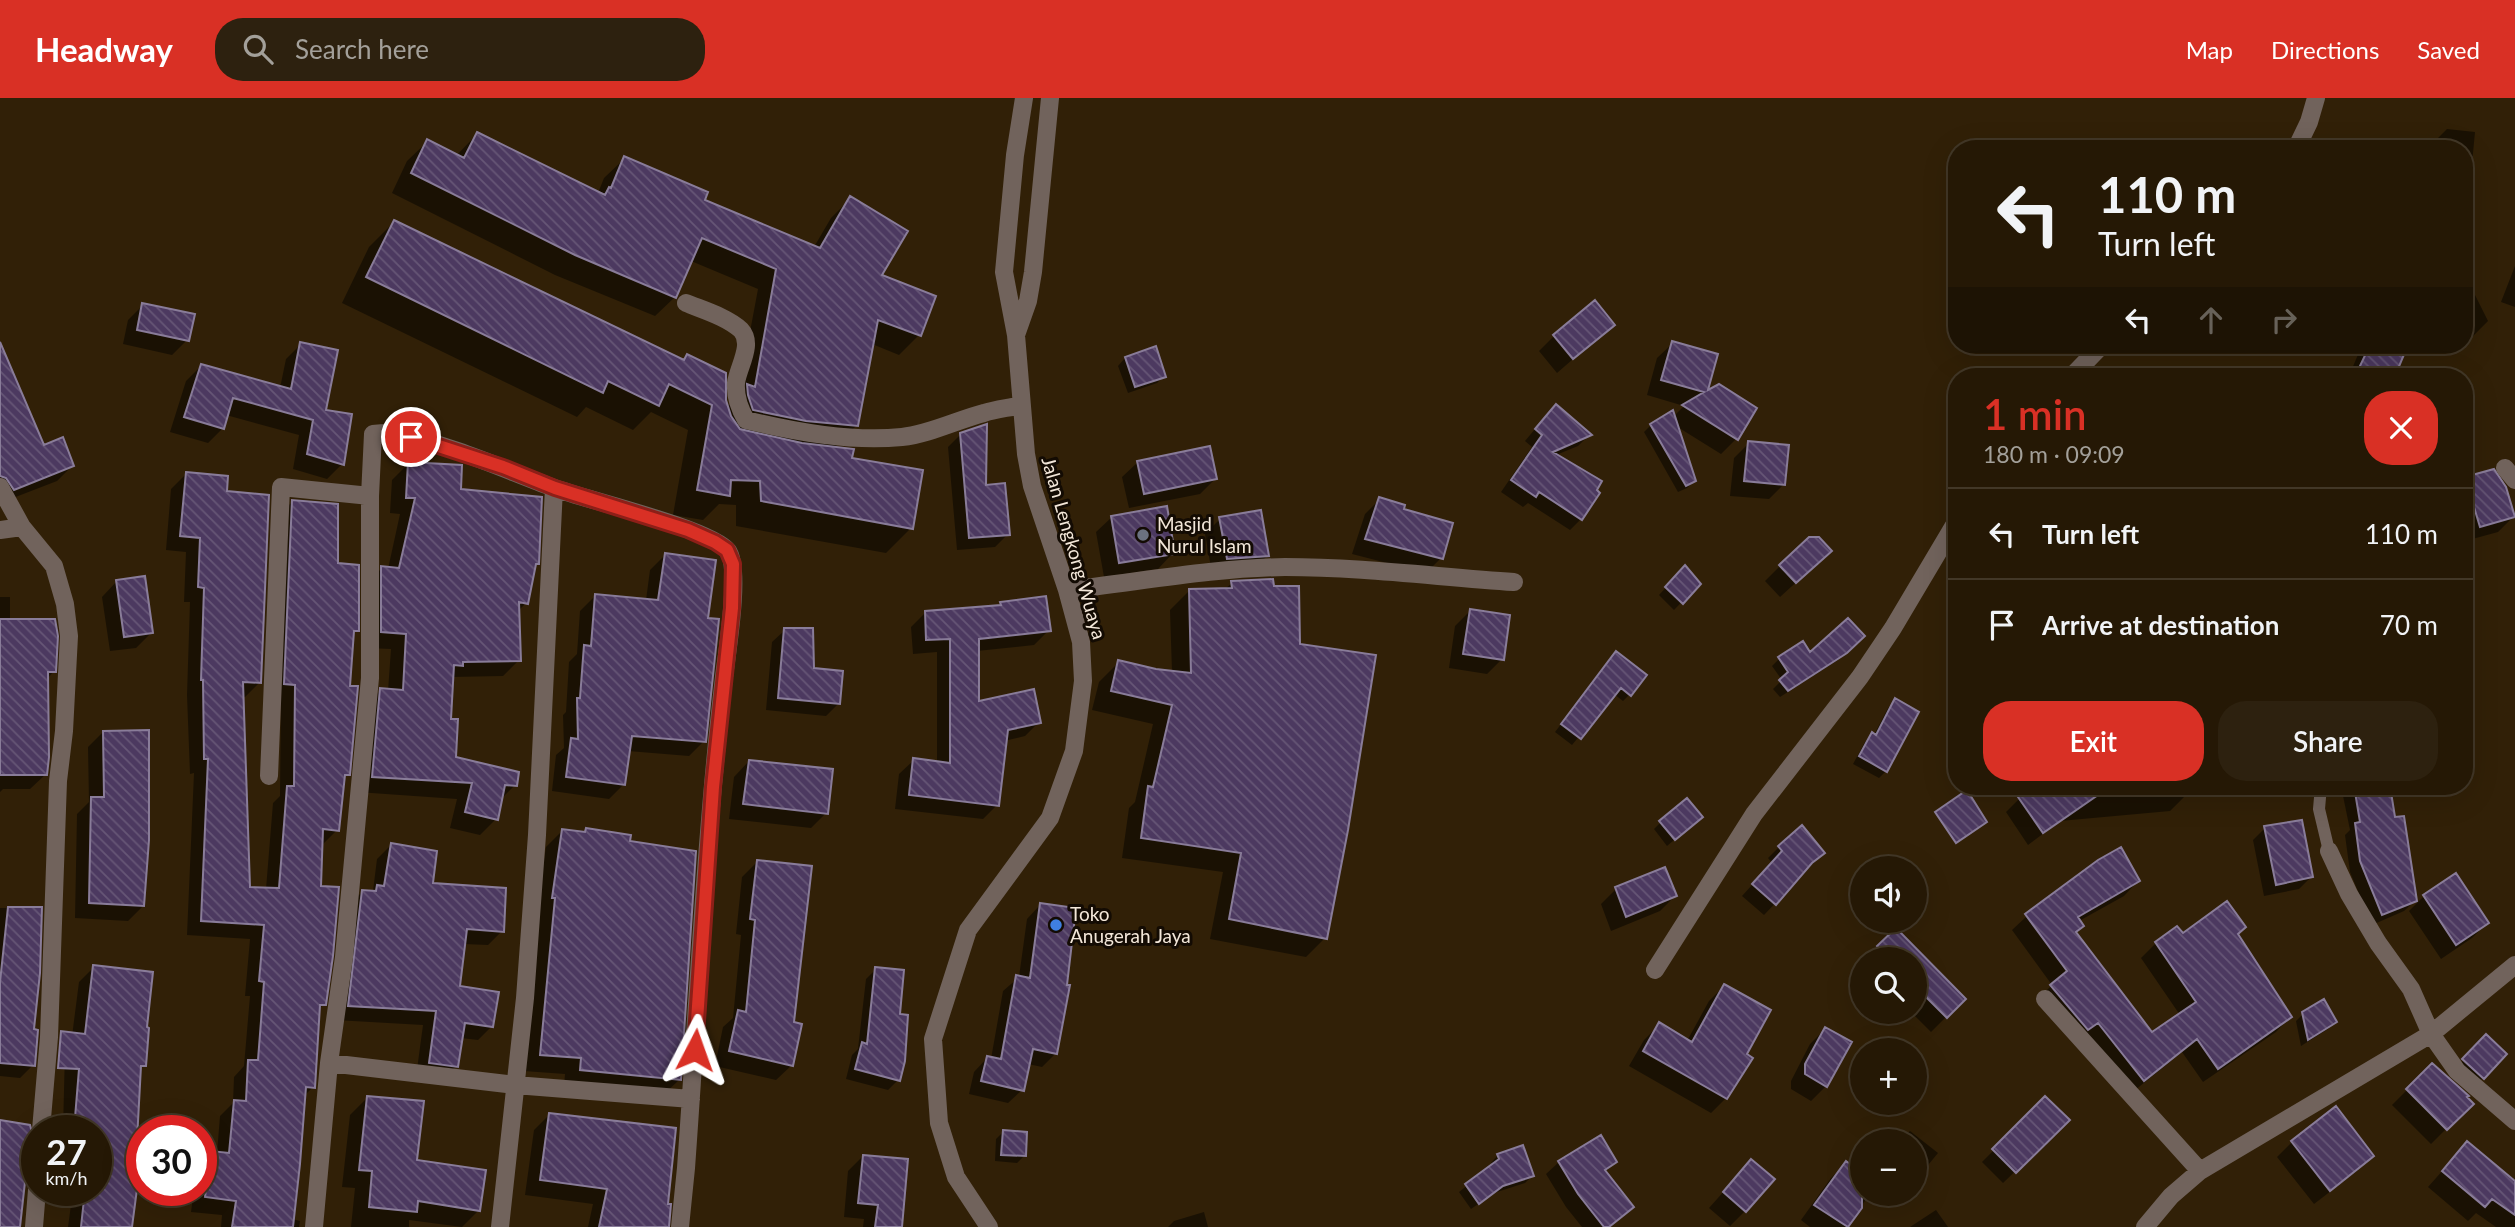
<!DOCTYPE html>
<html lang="en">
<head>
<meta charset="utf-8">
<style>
  body { margin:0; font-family:Lato,sans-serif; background:#2d210f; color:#f1f3f6; height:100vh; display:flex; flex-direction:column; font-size:26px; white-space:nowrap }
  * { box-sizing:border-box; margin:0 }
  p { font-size:23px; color:#a3a09a }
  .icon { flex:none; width:38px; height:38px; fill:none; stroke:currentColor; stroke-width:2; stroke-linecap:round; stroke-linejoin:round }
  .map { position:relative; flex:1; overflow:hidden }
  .panel { position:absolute; left:1948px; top:270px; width:525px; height:427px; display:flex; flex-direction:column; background:#251805; border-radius:28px; box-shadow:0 7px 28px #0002,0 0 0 2px #423727 }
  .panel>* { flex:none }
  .banner { position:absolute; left:1948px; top:42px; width:525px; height:214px; border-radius:28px; box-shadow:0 7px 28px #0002,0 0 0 2px #423727; background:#251805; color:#f1f3f6; overflow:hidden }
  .controls { position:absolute; left:1850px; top:758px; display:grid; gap:14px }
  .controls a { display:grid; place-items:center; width:77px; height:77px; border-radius:50%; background:#251805; box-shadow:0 7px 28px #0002,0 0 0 2px #423727; font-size:35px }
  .speed { position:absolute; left:21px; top:1017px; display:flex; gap:14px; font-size:35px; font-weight:700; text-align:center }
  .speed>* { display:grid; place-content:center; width:91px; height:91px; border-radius:50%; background:#251805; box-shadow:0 7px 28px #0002,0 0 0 2px #423727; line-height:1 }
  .speed small { font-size:18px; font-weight:400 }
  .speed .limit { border:10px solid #d22; background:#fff; color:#111 }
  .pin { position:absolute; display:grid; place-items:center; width:60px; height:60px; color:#fff; margin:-30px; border:4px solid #fff; border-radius:50%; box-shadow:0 2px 7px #0007 }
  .me { position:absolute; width:77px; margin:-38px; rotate:4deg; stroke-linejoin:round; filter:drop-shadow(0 0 5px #0008) }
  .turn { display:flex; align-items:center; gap:24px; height:147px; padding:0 35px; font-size:32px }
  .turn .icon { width:91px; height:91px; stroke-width:2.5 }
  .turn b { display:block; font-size:49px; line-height:60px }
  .lanes { display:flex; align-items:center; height:66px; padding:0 35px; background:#0003; justify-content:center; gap:35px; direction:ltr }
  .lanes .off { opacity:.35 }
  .round { display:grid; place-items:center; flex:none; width:74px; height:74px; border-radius:28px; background:#2d210f }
  .overview { display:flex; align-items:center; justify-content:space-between; height:119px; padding:0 35px }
  h1 { font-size:42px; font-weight:600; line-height:52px; color:#d93025 }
  .primary-button { display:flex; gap:14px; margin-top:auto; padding:14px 35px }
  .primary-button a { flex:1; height:80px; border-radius:28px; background:#d93025; color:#fff; font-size:28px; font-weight:600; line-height:80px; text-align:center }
  .primary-button a+a { background:#2d210f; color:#f1f3f6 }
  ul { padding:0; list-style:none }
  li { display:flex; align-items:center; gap:21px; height:91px; padding:0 35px; border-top:2px solid #423727 }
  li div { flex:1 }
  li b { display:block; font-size:26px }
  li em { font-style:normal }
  header { display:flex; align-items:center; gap:42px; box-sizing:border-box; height:98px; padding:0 35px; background:#d93025; color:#fff }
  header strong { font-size:33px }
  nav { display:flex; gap:38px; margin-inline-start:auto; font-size:24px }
  .search { width:490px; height:63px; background:#2d210f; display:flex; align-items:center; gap:18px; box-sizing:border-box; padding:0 24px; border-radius:28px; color:#a3a09a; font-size:26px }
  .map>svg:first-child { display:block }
  .shadow { fill:#0007 }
  .building { fill:url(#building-back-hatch); stroke:#897c99; stroke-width:2 }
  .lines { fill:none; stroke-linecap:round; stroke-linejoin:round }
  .lane { stroke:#71635c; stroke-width:12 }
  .street { stroke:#71635c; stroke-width:18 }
  .route-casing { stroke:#8d1f18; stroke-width:18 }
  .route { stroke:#d93025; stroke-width:12 }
  .worship-dot { fill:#6b7280; stroke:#130b03; stroke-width:2.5 }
  .shop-dot { fill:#3f7fe0; stroke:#130b03; stroke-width:2.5 }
  .labels { text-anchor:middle; stroke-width:6; stroke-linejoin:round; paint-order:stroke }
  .poi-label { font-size:19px; fill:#f3e7d9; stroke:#130b03; text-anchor:start }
  .street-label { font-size:19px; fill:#f3e7d9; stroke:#130b03 }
</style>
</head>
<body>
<header>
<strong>Headway</strong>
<div class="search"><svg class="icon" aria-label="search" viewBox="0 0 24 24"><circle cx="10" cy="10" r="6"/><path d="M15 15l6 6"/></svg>Search here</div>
<nav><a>Map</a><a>Directions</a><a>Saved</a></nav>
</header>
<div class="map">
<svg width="2515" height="1129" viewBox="0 0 2515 1129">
  <defs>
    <pattern id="building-back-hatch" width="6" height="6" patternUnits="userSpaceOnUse" patternTransform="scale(1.75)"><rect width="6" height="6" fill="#4c3960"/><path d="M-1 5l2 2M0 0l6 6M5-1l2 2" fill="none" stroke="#665676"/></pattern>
  </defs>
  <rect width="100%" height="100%" fill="#312007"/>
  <path class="shadow" d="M2447,31L2475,34L2468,108L2464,112V51H2434L2435,43Z
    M477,36L598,95L604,80L624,61L703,102L814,149L831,120L850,101L880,178L934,199L919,237L899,257L872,246L856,328L834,350L850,361L911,430L886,455L736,428V407L719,406L703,422L673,417L688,332L651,314L633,332L586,309L577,319L342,205L369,149L394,124L682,263L687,258L724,303L726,310L738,298L758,191L691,163L675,199L655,218L555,177L392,95L407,63L427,44L456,58Z
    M2515,168V209L2501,204Z
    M2469,185L2488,223L2473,238L2464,242V188Z
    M143,207L187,242L172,257L123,246L128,222Z
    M1612,227L1557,275L1539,253L1554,238Z
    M1673,245L1715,257L1705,296L1736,341L1721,356L1676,328L1694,383L1687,390L1678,394L1644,334L1651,327L1673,319L1684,308L1647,297L1657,260Z
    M301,246L342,366L327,381L293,371L299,337L226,317L223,330L208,345L170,334L186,283L201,268L280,290L286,261Z
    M2362,247H2406L2393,278H2349Z
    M2429,247H2455L2434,257Z
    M1125,260L1164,278L1157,285L1128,295L1118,268Z
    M0,277L43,349L72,368L57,383L0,405Z
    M1545,319L1589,337L1578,348L1556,357L1581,421L1570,432L1528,405L1523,409L1501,394L1532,349L1525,343Z
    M961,336L1008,436L995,449L957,452L948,349Z
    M1749,345L1784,386L1769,401L1730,398L1734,360Z
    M1138,364L1215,381L1200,396L1129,410L1122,379Z
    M408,366L459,393L537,465L533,469L526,505L518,513L519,562L503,578L451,579L449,622L454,661L515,687L500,702L496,721L480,737L450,730L457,701L357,694L365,608L381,592L388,593L391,551L366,550V486L382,470L388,471L400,416L390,415L392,382Z
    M186,376L225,395L260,584L245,599H242L248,791H266L273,705L280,698L281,601L278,418L293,403L336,467L357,532L352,537L348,589V676L343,681L337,732L322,747L319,789L324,906L318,912L313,989L303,999L292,1121L300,1123L299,1129H221L222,1117L191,1114L194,1092H201V1065L211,1055H217L220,1018L233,1005L234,979L244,968L250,898H245L250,841L187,837L194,675L190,676L187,597L190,504H184L186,454L166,452L171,391Z
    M2466,381L2513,419L2498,434L2465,443L2464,383Z
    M1380,401L1402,412L1441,460L1426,475L1352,456L1365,416Z
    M1112,419L1173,455L1158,471L1104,479L1096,434Z
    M1220,421L1267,458L1252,473L1212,475L1205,436Z
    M665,457L706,521L704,643L689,658L628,653L624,686L609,701L552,693L556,657L564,650L563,617L566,614L569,564L577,556L580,513L595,498L646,502L650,472Z
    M1780,468H1814L1780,499L1765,483Z
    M1685,469L1699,486L1674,512L1659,497Z
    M117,483L151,535L136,550L110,553L102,499Z
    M1232,485L1298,547L1325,840L1306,859L1210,841L1223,774L1122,760L1129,710L1135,704L1153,626L1092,612L1099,584L1119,564L1172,574L1170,512L1190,492L1225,491Z
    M0,499H10V523L54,573L47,581L46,676L30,691H3L0,694Z
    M1001,506L1049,532L1034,547L977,553V605L1039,624L1025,638L1004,643L997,707L983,721L895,711L899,676L914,662L937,665V554L913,556L911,529L925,515L998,509Z
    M1470,513L1502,561L1487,576L1449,570L1455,528Z
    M785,532L839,605L826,618L766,612L772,544Z
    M1862,538L1838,562L1780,599L1773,591L1782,582L1772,568L1779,561L1810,557Z
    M1616,555L1630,596L1623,603L1614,596L1572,647L1555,634Z
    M1895,603L1886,673L1879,680L1853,666L1865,644L1874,637L1888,610Z
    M103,634L143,808L128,823L75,820L77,716L89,704L88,649Z
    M1956,638V652L1950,644Z
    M749,663L826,715L811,730L729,721L734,679Z
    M2038,688H2047L2056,701L2101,688H2181L2184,699L2170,713L2060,723L2028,747L2006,714L2019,701Z
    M2341,688H2388L2415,803L2404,813L2372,827L2350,774L2345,737L2350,732Z
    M1661,724L1693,726L1667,748L1654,731Z
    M2265,730L2311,779L2299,791L2264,798L2253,742Z
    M563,732L583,735L586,732L679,982L662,998L564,988L565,976L524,973L536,816L546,749Z
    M391,747L431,787L502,833L488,847L463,846L458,889L492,928L478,942L461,940L456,968L442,982L416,979L423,927L335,922L348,808L362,794L373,793L377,761Z
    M1779,749L1823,755L1764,817L1742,798L1772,765L1768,760Z
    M757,764L792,926V967L776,982L715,968L723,929L733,920L741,837L736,836L742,779Z
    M2138,783L2124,798L2079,823L2074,835L2152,937L2180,917L2141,860L2156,845L2177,830L2182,838L2236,837L2290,919L2276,934L2203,984L2182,954L2129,997L2082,938L2073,945L2037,902L2052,887L2012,832L2027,818Z
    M1616,791L1675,798L1660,813L1611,833L1601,806Z
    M2424,798L2487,825L2472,840L2441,861L2409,813Z
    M1040,807L1056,955L1042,969L1028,966L1022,992L1008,1005L969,996L974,974L987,960L991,961L1003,893L1019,879L1027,821Z
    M0,810H40L32,933L33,967L20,980L0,978Z
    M1896,832L1964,901L1931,934L1911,914H1914V861H1867Z
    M94,869L145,931V967L139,972L131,1129H68L73,1092H96V1032H63L65,952L71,946L79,884Z
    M876,871L898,918V982L888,992L846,981L852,957L858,951L866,881Z
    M1724,888L1745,957L1726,1000L1711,1015L1629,968L1644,942L1659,927L1687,943L1709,903Z
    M2303,916L2335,924L2328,931L2301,948L2296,923Z
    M1825,931L1826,988L1811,1003L1791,991V983L1810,946Z
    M2486,939L2504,956L2476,987L2457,969Z
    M2432,967L2471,1006L2431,1046L2392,1007Z
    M368,999L415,1063L479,1112L462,1129L409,1122V1129H351L355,1090L342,1089L350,1017Z
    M2046,1000L2068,1022L2003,1085L1982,1064Z
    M549,1017L666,1107L668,1129H588L593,1106L525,1097L534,1032Z
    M1910,1033L1938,1055L1914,1084V1043H1900Z
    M1003,1034L1024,1058L1017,1065L995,1063L996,1041Z
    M1600,1039L1615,1064L1605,1074L1632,1109L1610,1129H1582L1566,1109L1546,1076L1559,1064Z
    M2292,1044L2372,1058L2357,1073L2314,1106L2277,1059Z
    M2467,1045L2515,1085V1129H2496L2476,1115L2468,1123L2428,1089Z
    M1498,1057L1532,1078L1525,1085L1494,1095L1471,1111L1459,1094L1492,1068L1491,1065Z
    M863,1058L900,1129H863L864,1121L844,1119L848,1073Z
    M1751,1063L1745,1113L1730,1128L1709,1110Z
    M1846,1065L1862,1077V1096H1870L1846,1129H1810L1801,1122L1831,1080Z
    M1936,1112L1948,1129H1910Z
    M1204,1114L1208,1129H1168L1174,1123Z"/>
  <path class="building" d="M477,34L605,97L609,89L611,90L624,58L708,94L705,102L820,150L850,98L908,133L882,177L936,198L921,238L878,222L858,328L806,323L753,312L748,297L747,286L755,289L776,171L702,140L676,200L575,157L411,75L427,41L464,60Z
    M394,122L684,262L687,256L726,275V302L731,318L740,331L802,345L854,351L852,360L923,372L913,431L761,403L760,383L731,382L730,398L697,392L712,307L669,286L659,308L608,283L603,295L366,179Z
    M1595,202L1615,227L1573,261L1553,237Z
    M142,205L195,216L189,243L137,232Z
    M1672,243L1718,256L1708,292L1719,286L1757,310L1738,342L1682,307L1704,294L1661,282Z
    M0,244L44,347L63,339L74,368L14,392L6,380L0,378Z
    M300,244L338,252L326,312L352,316L344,367L307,356L313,322L233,300L224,331L184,319L201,266L291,291Z
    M2370,247H2408L2395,278H2377L2359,270Z
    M1156,248L1166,279L1135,289L1125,259Z
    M1556,306L1592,337L1553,354L1602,383L1597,392L1600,395L1582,422L1539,394L1536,399L1511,382L1542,337L1535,331Z
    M1673,312L1696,383L1686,388L1650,326Z
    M987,326L986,387L1005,385L1010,437L969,440L960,335Z
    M1748,343L1789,347L1785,387L1744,383Z
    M1210,348L1217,381L1144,396L1137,363Z
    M408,364L462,367L461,391L542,399L539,466H536L528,506L519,504L521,563L463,564V568L454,567L451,621H458L456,659L519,674L517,688L505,687L498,722L465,714L472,685L372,679L380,590L403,592L406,536L381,534V468L399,470L415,400H406Z
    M2494,371L2506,389L2515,419L2480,429L2465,379Z
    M186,374L228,378L227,393L269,397L261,585L243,584L250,789L279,790L287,688H294L295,587L284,586L292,402L338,406V465L359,467V533H354L350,588H358L350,677H345L339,733L323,731L321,788L339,789L333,858L326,907H320L315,990L306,989L300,1066L293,1129H232L236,1103L205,1099L211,1053L229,1055L234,1002L246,1003L248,962H258L264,884L259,883L264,827L201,823L208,661H204L203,582H201L204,490L198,489L200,440L180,438Z
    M1379,399L1405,407L1404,411L1453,425L1443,461L1365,441Z
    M1167,408L1175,456L1119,465L1111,418Z
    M1261,412L1269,458L1227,461L1219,419Z
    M1809,439H1819L1832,453L1796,485L1779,467Z
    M665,455L716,462L708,520L719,521L706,644L632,638L625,687L566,679L571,640L578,641L577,600H580L584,547L591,548L595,496L658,502Z
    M1685,467L1701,486L1683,506L1665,489Z
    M145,478L153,535L124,539L116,482Z
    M1273,481L1274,488H1299L1300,546L1376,557L1348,732L1327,841L1229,821L1241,755L1141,740L1148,688L1153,689L1172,607L1111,593L1118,562L1156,571L1191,575L1189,491L1232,490L1231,483Z
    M1046,498L1051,533L979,541V603L1034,591L1041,625L1008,632L999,708L909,697L913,660L950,665V541L926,542L925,513L1001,507L1000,504Z
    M1470,511L1510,517L1504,562L1463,556Z
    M1848,520L1865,538L1847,555L1788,593L1779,582L1788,574L1778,559L1803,543L1810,554Z
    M0,521H55L58,538L56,574H48L49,659L47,677H0Z
    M784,530H813L814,570L843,573L840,606L778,600Z
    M1616,553L1647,577L1631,598L1621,590L1581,641L1561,626Z
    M1895,600L1919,614L1887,674L1859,658L1872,634L1876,637Z
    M149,632V742L144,808L89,805L91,699H104L103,633Z
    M749,662L833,671L828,716L743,706Z
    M2035,688H2111L2043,735L2018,699Z
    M2354,688H2390L2395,719L2404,718L2417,803L2382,817L2360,763L2355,725L2360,724Z
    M1967,692L1987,724L1956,745L1935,714Z
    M1687,700L1703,719L1675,742L1659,723Z
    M2302,722L2313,779L2276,787L2264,728Z
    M1802,727L1825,755L1812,765L1776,807L1752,786L1782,753L1778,748Z
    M586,730L631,737L630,743L696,753L681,982L580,972L581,960L540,957L555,800H552L562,731L585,734Z
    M391,745L437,753L433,785L506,790L504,834L467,831L460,888L499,894L493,929L465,925L458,969L429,965L436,913L348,908L362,792L376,793L377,787L384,788Z
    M2121,749L2140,783L2078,819L2084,828L2076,834L2152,934L2196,904L2155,844L2177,828L2183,835L2227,803L2246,829L2238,836L2292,919L2218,971L2197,941L2144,983L2098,925L2088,932L2050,887L2067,873L2025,816L2098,762Z
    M757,762L812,768L794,924L802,926L793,968L729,953L738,912L746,914L755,822L750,821Z
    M1665,769L1677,798L1626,819L1615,789Z
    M2456,775L2489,825L2456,847L2423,797Z
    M1040,805L1076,810L1067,887H1070L1057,956L1033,951L1024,993L981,983L987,958L1001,961L1016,877L1030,880Z
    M8,809H42L40,875L34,931L38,932L35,968L0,965V884Z
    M1896,830L1966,901L1947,920L1914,887V861H1889L1877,848Z
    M93,867L153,874L147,929L149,930L146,968H141L137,1042V1091L132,1129H81L85,1092H96V1032H74L79,971L58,970L61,933L85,936Z
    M875,869L904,872L900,916L908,917L905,963L900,983L855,971L862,944L867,946Z
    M1724,886L1771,912L1747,956L1753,960L1727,1001L1643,953L1659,924L1692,944Z
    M2324,901L2337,924L2308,942L2302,914Z
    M1825,929L1852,944L1827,989L1805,976V966Z
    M2486,936L2507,956L2484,981L2462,961Z
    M2432,965L2469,998L2467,999L2474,1006L2447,1032L2406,991Z
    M367,998L424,1003L417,1062L486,1072L480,1113L418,1103L417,1114L369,1109L372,1073L359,1072Z
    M2045,998L2070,1022L2016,1075L1992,1051Z
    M2336,1008L2374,1058L2330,1093L2291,1043Z
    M549,1015L676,1030L668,1106H671L669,1129H599L607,1091L540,1082Z
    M0,1022L30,1027L33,1039L28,1057L20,1129H0Z
    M1003,1032L1027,1034L1026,1058L1001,1057Z
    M1601,1037L1617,1064L1605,1072L1634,1109L1609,1129H1604L1578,1096L1558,1063Z
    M2467,1043L2515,1083V1117L2492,1101L2485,1109L2442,1073Z
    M1523,1047L1534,1078L1503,1088L1479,1106L1465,1086L1499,1061L1497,1056Z
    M863,1057L908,1061L902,1129H875L878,1107L858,1105Z
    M1751,1061L1775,1081L1746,1114L1723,1094Z
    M1846,1063L1862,1075V1110L1848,1129L1814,1107Z"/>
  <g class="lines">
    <path class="lane" d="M2321,688L2319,711L2329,753"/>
    <path class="street" d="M2296,51L2309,24L2316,0
      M686,205C703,212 727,219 741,232C754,246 738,269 736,285C735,299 739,310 746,322C796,334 851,344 902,339C930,336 957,322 984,315C996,311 1009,310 1021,307
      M1016,237L1028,203L1033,174L1050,0
      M2072,278L2102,247
      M2505,370L2515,382
      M0,389L22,429
      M370,398L373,336C381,335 391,334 399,336C453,348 503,371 554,390C587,402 711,431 728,453C741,471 727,554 724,579C705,742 698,906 686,1070L680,1129
      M0,432L22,429L54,468L65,506L69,538L64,633L58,683L49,939L41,1032
      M1067,492C1139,484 1212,470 1285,469C1361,469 1438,479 1514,484
      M269,678L281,389L370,398V580L344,859L329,965L314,1129
      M2329,753L2349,796L2378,845L2411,891L2431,936L2457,973L2515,1023
      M1655,872L1754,716L1860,579L1893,530L1956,424
      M2045,901L2200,1073
      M329,965L515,987L691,1001
      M34,1129L37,1092
      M500,1129L525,900L537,737L554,390
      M989,1129L956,1079L939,1025L933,941L968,832L1050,720L1074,653L1083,583L1081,544L1067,492L1032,388L1026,356L1016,237L1004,174L1015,57L1024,0
      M2145,1129L2171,1098L2200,1073L2431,936L2515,867"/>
  </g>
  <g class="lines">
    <g class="route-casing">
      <path id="route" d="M411,339L503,369L555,390L688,432L715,444L727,452L733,466L732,510L713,689L695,952"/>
    </g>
    <use href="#route" class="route"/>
  </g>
  <circle class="worship-dot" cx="1143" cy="437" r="7"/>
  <circle class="shop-dot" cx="1056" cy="827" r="7"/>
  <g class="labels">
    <g class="poi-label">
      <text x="1157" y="433">Masjid<tspan x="1157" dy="22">Nurul Islam</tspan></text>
      <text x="1070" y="823">Toko<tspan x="1070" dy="22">Anugerah Jaya</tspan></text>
    </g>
    <g class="street-label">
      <text transform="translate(1074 450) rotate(74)" y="7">Jalan Lengkong Wuaya</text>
    </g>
  </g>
</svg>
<div class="controls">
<a><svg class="icon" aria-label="sound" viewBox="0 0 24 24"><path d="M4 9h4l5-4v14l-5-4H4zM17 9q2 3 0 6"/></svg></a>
<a><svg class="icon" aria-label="search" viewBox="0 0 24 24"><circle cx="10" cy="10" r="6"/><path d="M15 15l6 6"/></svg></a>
<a>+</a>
<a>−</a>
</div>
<div class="speed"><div>27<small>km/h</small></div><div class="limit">30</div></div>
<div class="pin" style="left:411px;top:339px;background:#d93025"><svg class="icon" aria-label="arrive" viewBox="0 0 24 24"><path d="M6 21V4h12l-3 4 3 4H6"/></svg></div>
<svg class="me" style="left:695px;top:952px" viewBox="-20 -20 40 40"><path d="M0-17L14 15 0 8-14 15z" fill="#d93025" stroke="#fff" stroke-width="4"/></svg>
<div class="banner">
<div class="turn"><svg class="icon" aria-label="left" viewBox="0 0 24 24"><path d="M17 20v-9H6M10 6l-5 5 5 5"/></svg><div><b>110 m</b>Turn left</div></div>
<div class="lanes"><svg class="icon" aria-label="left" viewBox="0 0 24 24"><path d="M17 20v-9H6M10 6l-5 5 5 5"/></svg><svg class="icon off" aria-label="ahead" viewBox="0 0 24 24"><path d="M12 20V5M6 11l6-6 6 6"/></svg><svg class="icon off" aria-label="right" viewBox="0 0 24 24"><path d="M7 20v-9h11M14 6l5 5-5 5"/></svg></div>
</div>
<section class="panel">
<div class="overview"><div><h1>1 min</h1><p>180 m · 09:09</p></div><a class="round" style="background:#d93025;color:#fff"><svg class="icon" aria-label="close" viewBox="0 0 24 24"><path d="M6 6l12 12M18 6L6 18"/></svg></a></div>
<ul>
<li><svg class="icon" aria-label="left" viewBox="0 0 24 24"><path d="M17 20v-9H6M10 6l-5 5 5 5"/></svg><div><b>Turn left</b></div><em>110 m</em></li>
<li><svg class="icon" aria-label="arrive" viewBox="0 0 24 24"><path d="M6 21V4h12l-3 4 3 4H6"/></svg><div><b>Arrive at destination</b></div><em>70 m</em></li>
</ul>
<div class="primary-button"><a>Exit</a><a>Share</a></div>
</section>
</div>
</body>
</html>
